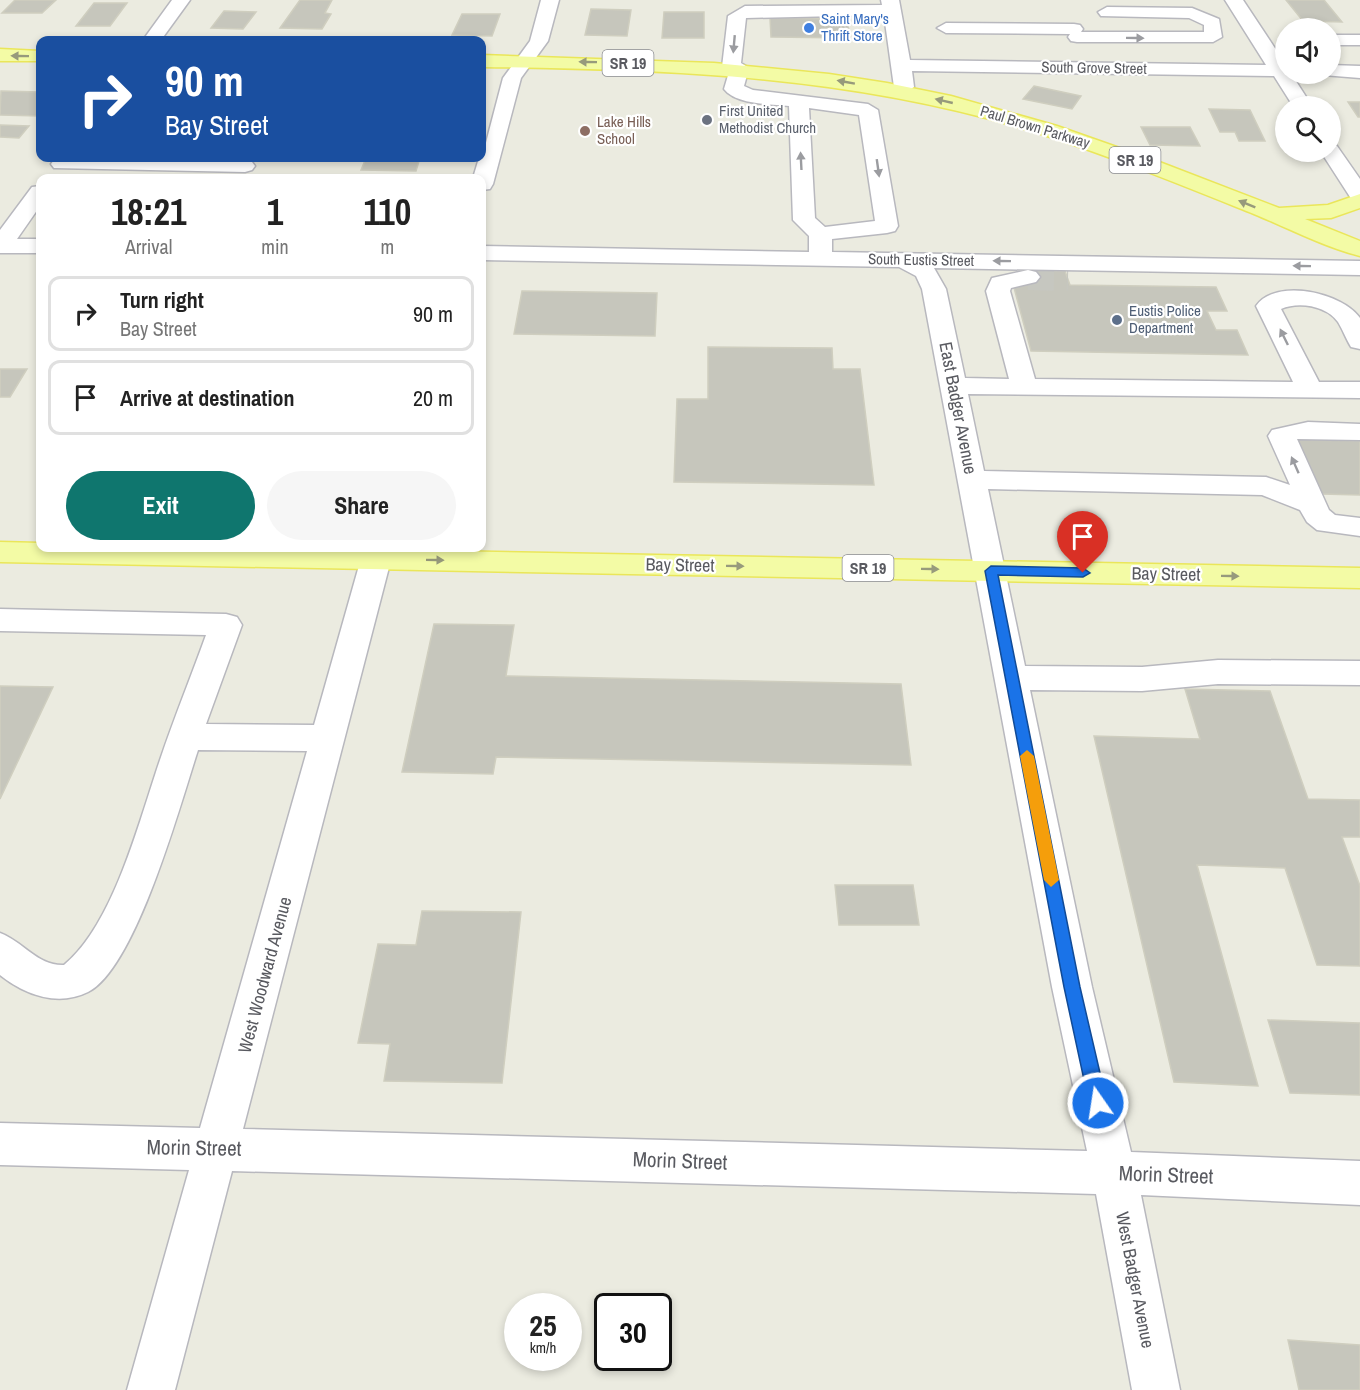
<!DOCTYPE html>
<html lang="en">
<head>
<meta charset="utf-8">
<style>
  body { margin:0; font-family:"Archivo Narrow",sans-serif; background:#f6f6f6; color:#222; height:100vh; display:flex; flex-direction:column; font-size:22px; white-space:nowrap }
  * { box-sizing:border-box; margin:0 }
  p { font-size:20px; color:#767676 }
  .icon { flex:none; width:33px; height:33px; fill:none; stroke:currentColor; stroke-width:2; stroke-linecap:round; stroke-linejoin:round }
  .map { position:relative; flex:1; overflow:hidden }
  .side { position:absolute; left:36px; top:174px; width:450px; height:378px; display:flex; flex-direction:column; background:#fff; border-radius:12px; box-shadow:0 3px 9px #0003 }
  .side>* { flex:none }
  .top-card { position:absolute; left:36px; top:36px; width:450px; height:126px; border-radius:12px; box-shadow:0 3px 9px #0003; background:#1a4fa0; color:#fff; overflow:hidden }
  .tools { position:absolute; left:1275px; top:18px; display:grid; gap:12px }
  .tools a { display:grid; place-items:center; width:66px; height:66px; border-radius:50%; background:#fff; box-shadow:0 3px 9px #0003; font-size:30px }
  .speed { position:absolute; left:504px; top:1293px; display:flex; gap:12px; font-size:30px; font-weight:700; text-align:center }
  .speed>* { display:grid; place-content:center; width:78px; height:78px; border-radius:50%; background:#fff; box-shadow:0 3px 9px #0003; line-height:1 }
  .speed small { font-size:15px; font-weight:400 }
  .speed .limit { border:3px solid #111; border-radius:9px; background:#fff; color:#111 }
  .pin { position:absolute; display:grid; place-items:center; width:51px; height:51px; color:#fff; margin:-62px -26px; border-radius:50% 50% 50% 0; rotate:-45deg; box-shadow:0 0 6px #0007 }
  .pin .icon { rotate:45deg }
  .me { position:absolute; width:66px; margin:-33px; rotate:347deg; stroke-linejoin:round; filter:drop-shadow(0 0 4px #0008) }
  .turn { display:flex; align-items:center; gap:21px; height:126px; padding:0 30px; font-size:27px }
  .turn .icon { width:78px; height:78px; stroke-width:2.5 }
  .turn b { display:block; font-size:42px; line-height:51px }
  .eta { display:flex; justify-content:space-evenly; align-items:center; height:102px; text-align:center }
  .eta b { font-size:36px; font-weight:700; line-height:42px }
  .button { display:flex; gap:12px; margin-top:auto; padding:12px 30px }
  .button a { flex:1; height:69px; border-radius:36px; background:#0f766e; color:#fff; font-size:24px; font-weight:700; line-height:69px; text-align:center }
  .button a+a { background:#f6f6f6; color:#222 }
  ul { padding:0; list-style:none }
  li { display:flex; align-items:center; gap:18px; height:75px; margin:0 12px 9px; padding:0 18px; border:3px solid #e0e0e0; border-radius:12px }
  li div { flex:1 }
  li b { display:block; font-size:22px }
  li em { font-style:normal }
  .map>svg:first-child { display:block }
  .building { fill:#c6c6bc; stroke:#cfcebf; stroke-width:1.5 }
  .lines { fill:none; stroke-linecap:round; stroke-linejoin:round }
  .minor-tunnel { stroke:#c6c7c0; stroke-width:26; stroke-dasharray:26 13; stroke-linecap:butt }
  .minor-casing { stroke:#b8b8be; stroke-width:3 }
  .major-casing { stroke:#eae65a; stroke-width:3 }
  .minor { fill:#fff; fill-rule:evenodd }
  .major { fill:#f3fba5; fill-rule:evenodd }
  .oneway { fill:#9b9ca0 }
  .oneway2 { fill:#979a7c }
  .route { fill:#1a73e8; stroke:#114b97; stroke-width:1.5 }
  .slow { fill:#f59e0b }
  .shop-dot { fill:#3f7fe0; stroke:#fff; stroke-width:2 }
  .worship-dot { fill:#6b7280; stroke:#fff; stroke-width:2 }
  .education-dot { fill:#8d6e63; stroke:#fff; stroke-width:2 }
  .service-dot { fill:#5c6f8a; stroke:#fff; stroke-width:2 }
  .labels { text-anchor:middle; stroke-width:4.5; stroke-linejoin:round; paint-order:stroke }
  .far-shop-label { font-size:15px; fill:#366cbe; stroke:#fff; text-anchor:start }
  .far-street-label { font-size:15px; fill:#595a60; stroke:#fff }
  .far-worship-label { font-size:15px; fill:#5b616d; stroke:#fff; text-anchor:start }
  .far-education-label { font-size:15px; fill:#785e54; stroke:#fff; text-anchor:start }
  .far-service-label { font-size:15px; fill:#4e5e75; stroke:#fff; text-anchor:start }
  .shield { fill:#fff; stroke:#8b8c90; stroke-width:1.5 }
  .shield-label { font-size:16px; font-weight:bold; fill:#595a60 }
  .street-label { font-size:18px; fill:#595a60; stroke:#fff }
  .near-street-label { font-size:21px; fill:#595a60; stroke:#fff }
</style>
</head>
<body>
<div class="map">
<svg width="1360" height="1390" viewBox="0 0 1360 1390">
  <rect width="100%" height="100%" fill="#ebebe0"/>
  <path class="building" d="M15,0H56L42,13H2Z
    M300,0H332L325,13L331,14L322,29L280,28Z
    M1286,0H1324L1342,22L1303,21Z
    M94,3H127L110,26H76Z
    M591,9L631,10L627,36L585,35Z
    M224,11L256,12L243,29L211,28Z
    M664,12H704V38H662Z
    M462,14H500L492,36L452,35Z
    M770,18L847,19L850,38L771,37Z
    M1034,86L1081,96L1072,109L1023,99Z
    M1,91L40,92V116L0,115Z
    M1348,102H1360V117H1358Z
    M1209,109L1250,110L1265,141H1239L1235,132H1220Z
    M0,125L29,126L19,138L0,137Z
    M1141,127H1190L1200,146L1150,145Z
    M366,158H420L416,171L361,170Z
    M1027,271H1065L1070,285L1216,287L1227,311H1207L1216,330H1237L1248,355L1031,351L1013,284H1031Z
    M522,291L657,293L655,336L514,334Z
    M708,347L832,348L833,369H860L874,485L674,482L677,399H708Z
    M0,369H27L10,397H0Z
    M1297,439L1360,441V495L1321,494Z
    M434,624L514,625L506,676L901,684L911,765L496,757L493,774L402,772Z
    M0,686L53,687L0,799Z
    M1185,689L1270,691L1308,799L1360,800V837H1342L1360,886V966L1317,965L1285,868L1197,865L1258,1086L1174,1082L1094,736L1200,739Z
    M835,885H913L919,925H839Z
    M422,911L521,912L502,1083L384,1081L390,1044L358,1043L378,944L416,945Z
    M1268,1020L1360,1023V1095L1290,1093Z
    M1288,1340L1360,1345V1390H1299Z"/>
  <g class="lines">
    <path class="minor-tunnel" d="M1028,277L1068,278"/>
    <g class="minor-casing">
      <path id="minor" d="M172,0H190L161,40H143Z
        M541,0H559L548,41L521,78L493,184L490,189L482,190V178H473L479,158H482L503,78L530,41Z
        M881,0H899L910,60L1266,65L1225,0H1243L1286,65V74H1294L1292,75L1312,106H1293L1274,76L912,71L914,87L904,93L894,87L884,15L746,18L741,63L749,68L744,86L753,90L868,104L878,110L898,226L895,231L887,233L832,239V252L1360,261V275L934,268L946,289L965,378L1009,379L986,291L992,278L1028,270L1036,272L1040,277L1036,282L1011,288L1010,291L1035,379L1293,382L1256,306C1276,277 1343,293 1360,318V349L1351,347C1346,339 1343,330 1338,322C1327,306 1299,301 1281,309L1319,382H1360V398L968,394L984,471L1266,477L1290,485L1268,436L1272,430L1308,422L1360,424V440L1297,439L1329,510L1335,515L1360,518V536L1317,530L1307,522L1300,510L1262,495L988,489L1025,666L1142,667L1218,660L1360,661V685L1218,684L1142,691L1030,690L1092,987L1131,1152L1360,1161V1205L1141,1195L1180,1390H1132L1096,1194L232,1171L175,1390H127L189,1170L0,1165V1123L200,1128L307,751L198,750C181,802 136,968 88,992C58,1007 25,995 0,975V933C24,942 37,966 64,965C114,924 139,821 160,760C174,718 191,677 206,635L0,631V609L226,614L237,617L242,625L206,724L314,725L364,548H394L243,1129L1087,1151L1052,987L922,289L916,276L899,267L482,260V246L809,252V236L793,220L789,106C772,104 736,105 724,89L729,72L722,67L728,16L745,6L882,5ZM809,108L859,115L875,221L825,227L815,218Z
        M1107,7L1192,8L1219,19L1222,37L1213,42H1077L1071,41L1068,37L1070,34L946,33L937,28L946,23L1074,24L1080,25L1083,29L1081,32H1204V25L1189,18L1101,16L1098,12Z
        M1330,35H1360V45H1330Z
        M1330,65L1360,66V78L1323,75L1330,74Z
        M1330,144L1337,146L1360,179V201L1352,200L1321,152H1330Z
        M61,158L245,160L252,162L255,166L252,170L245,172L54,168L51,164L54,160Z
        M40,186V206L17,239H40V253H0V230L32,187Z"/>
    </g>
    <g class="major-casing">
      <path id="major" d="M0,49L40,51V61H0Z
        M482,55L714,63L829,74L887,83L951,96L1057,126L1162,163L1279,208L1328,205L1360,194V208L1331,218L1305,219L1360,241V256C1324,247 1288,228 1254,214C1184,186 1113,157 1041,134C859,76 672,69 482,67Z
        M0,542L40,543V548H282L1360,568V588L0,562Z"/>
    </g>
    <use href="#minor" class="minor"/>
    <use href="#major" class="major"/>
  </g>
  <defs><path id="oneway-solid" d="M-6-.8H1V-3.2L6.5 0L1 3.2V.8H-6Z" transform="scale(1.5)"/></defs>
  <g class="oneway">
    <use href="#oneway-solid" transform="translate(1135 38) rotate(1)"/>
    <use href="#oneway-solid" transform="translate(734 44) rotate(95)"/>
    <use href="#oneway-solid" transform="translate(801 161) rotate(-93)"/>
    <use href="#oneway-solid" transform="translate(878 168) rotate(82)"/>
    <use href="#oneway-solid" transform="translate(1002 261) rotate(-179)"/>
    <use href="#oneway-solid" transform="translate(1302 266) rotate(-179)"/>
    <use href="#oneway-solid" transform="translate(1284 337) rotate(-116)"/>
    <use href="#oneway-solid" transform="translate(1295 465) rotate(-114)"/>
  </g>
  <g class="oneway2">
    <use href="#oneway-solid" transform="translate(20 56) rotate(-179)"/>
    <use href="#oneway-solid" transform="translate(588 62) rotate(-179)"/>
    <use href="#oneway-solid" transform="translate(846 82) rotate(-170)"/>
    <use href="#oneway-solid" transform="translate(944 101) rotate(-167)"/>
    <use href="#oneway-solid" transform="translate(1247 204) rotate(-158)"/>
    <use href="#oneway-solid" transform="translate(435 560) rotate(1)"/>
    <use href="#oneway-solid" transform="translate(735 566) rotate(1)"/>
    <use href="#oneway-solid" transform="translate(930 569) rotate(1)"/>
    <use href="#oneway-solid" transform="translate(1230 576) rotate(1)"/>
  </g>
  <path class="route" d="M991,566L1083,568L1090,573L1083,577L998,575L1080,987L1107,1103L1104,1109L1098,1112L1092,1109L1089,1103L1064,987L985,571Z"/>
  <path class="slow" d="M1027,750L1034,756L1059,880L1051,887L1044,880L1020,756Z"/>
  <circle class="shop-dot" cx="809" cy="28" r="6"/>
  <circle class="worship-dot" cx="707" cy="120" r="6"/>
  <circle class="education-dot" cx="585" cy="131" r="6"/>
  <circle class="service-dot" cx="1117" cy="320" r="6"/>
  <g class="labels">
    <g class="far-shop-label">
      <text x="821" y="24">Saint Mary's<tspan x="821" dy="17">Thrift Store</tspan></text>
    </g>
    <g class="far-street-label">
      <text transform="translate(1094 68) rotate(1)" y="5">South Grove Street</text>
      <text transform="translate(1035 127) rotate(17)" y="5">Paul Brown Parkway</text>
      <text transform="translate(921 260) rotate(1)" y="5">South Eustis Street</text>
    </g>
    <g class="far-worship-label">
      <text x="719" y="116">First United<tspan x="719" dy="17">Methodist Church</tspan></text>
    </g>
    <g class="far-education-label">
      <text x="597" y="127">Lake Hills<tspan x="597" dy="17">School</tspan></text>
    </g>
    <g class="far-service-label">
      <text x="1129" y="316">Eustis Police<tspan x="1129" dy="17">Department</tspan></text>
    </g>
    <g class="shield">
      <rect x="602.5" y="50" width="51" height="26" rx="4.5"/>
      <rect x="1109.5" y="147" width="51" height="26" rx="4.5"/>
      <rect x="842.5" y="555" width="51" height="26" rx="4.5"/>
    </g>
    <g class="shield-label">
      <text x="628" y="69">SR 19</text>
      <text x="1135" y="166">SR 19</text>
      <text x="868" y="574">SR 19</text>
    </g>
    <g class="street-label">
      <text transform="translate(958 408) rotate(79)" y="6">East Badger Avenue</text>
      <text transform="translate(680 565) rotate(1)" y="6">Bay Street</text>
      <text transform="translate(1166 574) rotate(1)" y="6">Bay Street</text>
      <text transform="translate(265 975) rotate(-75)" y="6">West Woodward Avenue</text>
      <text transform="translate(1135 1280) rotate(79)" y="6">West Badger Avenue</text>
    </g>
    <g class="near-street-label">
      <text transform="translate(194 1148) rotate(1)" y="7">Morin Street</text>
      <text transform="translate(680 1161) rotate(2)" y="7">Morin Street</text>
      <text transform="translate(1166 1175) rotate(2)" y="7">Morin Street</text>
    </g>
  </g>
</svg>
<div class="tools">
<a><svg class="icon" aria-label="sound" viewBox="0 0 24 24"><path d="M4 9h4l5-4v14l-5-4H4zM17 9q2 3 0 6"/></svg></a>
<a><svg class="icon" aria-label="search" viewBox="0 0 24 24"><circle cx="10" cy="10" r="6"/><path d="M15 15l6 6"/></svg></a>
</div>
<div class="speed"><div>25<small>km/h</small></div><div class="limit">30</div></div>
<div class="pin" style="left:1083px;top:573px;background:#d93025"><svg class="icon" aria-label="arrive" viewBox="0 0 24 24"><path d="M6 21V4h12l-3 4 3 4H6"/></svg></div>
<svg class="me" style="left:1098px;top:1103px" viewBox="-20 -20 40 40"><circle r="17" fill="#1a73e8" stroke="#fff" stroke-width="3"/><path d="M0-11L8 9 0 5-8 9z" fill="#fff"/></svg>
<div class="top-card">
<div class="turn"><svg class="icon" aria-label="right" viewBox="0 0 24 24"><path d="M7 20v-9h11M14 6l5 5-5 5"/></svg><div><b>90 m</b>Bay Street</div></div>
</div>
<section class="side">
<div class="eta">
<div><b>18:21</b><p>Arrival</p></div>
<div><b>1</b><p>min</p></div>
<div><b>110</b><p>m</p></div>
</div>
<ul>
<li><svg class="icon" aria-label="right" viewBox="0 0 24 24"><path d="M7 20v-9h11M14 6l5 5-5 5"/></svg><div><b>Turn right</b><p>Bay Street</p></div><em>90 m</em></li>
<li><svg class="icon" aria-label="arrive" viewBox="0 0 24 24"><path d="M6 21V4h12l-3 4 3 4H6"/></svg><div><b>Arrive at destination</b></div><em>20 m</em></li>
</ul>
<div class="button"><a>Exit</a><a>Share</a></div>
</section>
</div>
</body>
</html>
